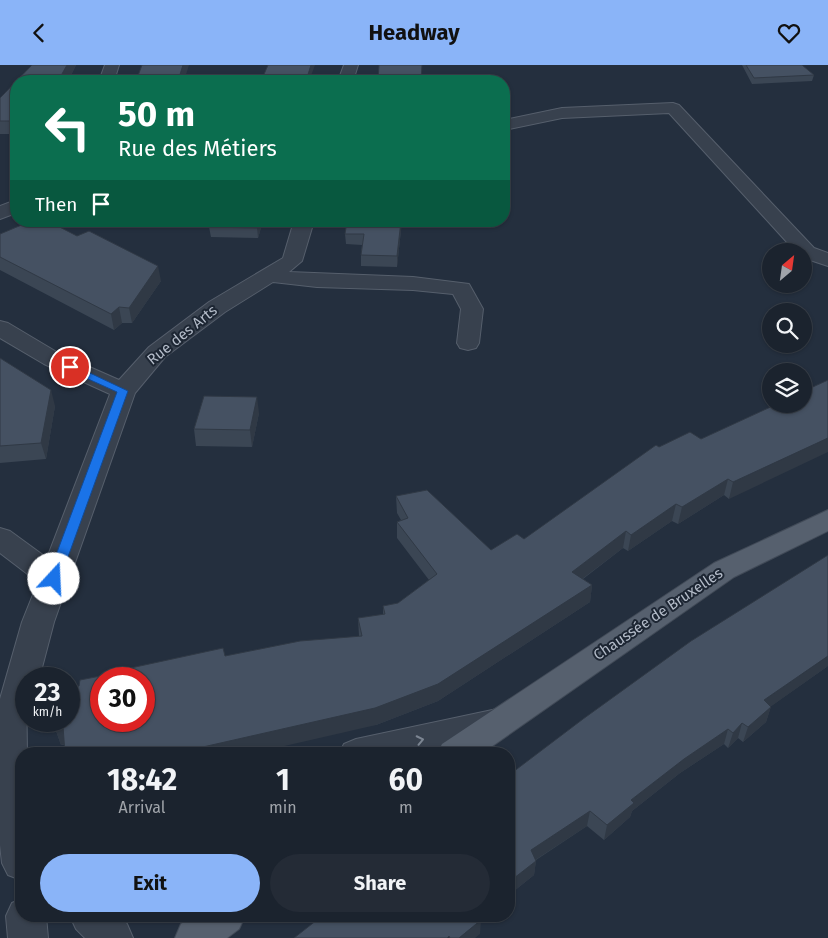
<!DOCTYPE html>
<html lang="en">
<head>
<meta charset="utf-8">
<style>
  body { margin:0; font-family:"Fira Sans",sans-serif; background:#242b36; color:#f1f3f6; height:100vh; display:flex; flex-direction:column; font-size:19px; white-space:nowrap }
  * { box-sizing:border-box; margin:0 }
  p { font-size:16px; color:#a0a4aa }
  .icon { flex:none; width:28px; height:28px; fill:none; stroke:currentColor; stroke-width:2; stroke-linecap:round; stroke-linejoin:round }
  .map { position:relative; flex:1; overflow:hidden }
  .drawer { position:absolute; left:15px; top:682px; width:500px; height:175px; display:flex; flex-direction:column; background:#1b232e; border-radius:20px; box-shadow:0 1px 4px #0004,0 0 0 1px #39404a }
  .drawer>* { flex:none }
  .hud { position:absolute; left:10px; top:10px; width:500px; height:152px; border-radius:20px; box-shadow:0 1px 4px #0004,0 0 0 1px #39404a; background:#0b6e4f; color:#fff; overflow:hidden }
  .needle { width:32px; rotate:29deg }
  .tools { position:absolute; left:762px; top:178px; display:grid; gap:10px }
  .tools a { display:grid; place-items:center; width:50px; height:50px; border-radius:50%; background:#1b232e; box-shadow:0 1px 4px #0004,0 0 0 1px #39404a; font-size:25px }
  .speed { position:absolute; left:15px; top:602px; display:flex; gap:10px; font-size:25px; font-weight:700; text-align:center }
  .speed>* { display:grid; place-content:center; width:65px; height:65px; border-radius:50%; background:#1b232e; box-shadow:0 1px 4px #0004,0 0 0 1px #39404a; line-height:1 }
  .speed small { font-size:12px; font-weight:400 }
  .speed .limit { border:8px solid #d22; background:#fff; color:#111 }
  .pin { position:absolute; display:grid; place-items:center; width:42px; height:42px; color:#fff; margin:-21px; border:2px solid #fff; border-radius:50%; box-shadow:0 1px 5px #0007 }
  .me { position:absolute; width:55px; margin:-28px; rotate:20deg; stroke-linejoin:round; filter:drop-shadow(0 0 4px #0008) }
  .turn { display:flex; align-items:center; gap:18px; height:105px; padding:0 25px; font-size:22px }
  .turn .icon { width:65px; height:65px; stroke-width:2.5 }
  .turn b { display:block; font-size:35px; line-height:42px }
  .then { display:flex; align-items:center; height:48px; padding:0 25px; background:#0003; gap:10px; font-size:19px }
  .eta { display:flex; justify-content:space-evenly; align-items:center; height:85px; text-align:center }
  .eta b { font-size:30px; font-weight:700; line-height:35px }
  .cta { display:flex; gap:10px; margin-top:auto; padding:10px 25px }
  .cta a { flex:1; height:58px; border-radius:30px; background:#8ab4f8; color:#111; font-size:20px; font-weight:700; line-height:58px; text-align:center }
  .cta a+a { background:#242b36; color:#f1f3f6 }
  header { display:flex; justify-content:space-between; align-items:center; height:65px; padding:0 25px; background:#8ab4f8; color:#111; font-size:22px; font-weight:700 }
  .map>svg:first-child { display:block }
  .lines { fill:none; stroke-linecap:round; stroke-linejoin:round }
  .minor-casing { stroke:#565f6c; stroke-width:2 }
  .major-casing { stroke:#414a57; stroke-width:2 }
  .minor { fill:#38414e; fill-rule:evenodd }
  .major { fill:#56606e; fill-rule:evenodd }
  .wall { fill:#3b4654 }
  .shaded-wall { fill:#303945 }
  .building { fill:#455162; stroke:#303945; fill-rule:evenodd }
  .oneway { stroke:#7c8592 }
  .route { fill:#1a73e8; stroke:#114b97 }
  .labels { text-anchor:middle; stroke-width:4; stroke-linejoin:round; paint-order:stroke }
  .street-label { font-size:15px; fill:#b4bcc9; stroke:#1d2633 }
</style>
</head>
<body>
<header><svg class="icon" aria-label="back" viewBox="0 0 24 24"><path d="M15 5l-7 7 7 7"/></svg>Headway<svg class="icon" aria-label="heart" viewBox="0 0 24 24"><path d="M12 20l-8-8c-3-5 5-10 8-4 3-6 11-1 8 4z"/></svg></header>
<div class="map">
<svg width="828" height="873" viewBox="0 0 828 873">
  <rect width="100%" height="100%" fill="#242f3e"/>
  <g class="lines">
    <g class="minor-casing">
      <path id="minor" d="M105,0H119L114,16H99Z
        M344,0H358L353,16H338Z
        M673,38L679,40L814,183L828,188V201L804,193V186H795L669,48L562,53L504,65V55L562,43Z
        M16,135V148L0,154V141Z
        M294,156H314L302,196L289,207L413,212L469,219L483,244L479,278L476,283L468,285L460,283L457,278L461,244L453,229L413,225L317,222L273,217L225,247L165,292L135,328L54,557L39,614H26L27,689H21V815L8,810L2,798L0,780V634L22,557L38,517L0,488V463L10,466L47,493L110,329L44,299L0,273V256L8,258L60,289L119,315L149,282L209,237L283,193Z
        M497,644L509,648L514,658L509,668L497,672L422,689H339L344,679L356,674Z
        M21,834V851H46L48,873H8L6,851L12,838Z
        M70,851H119L127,859L133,873H85L76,864Z"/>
    </g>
    <g class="major-casing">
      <path id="major" d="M828,445V466L734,512L481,689H437L442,679L714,498Z
        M192,851H245L239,864L227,873H175L181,859Z"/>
    </g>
    <use href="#minor" class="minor"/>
    <use href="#major" class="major"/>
  </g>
  <path class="wall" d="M32,0H76L68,16H16V69H0V33Z
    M742,0H802L814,10L812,16L752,19Z
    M212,156H263L258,173L211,172L209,162Z
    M347,156H402L397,202L361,201V190L362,180L346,179L345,169Z
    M0,169L161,216L132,258H122L114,265L0,205Z
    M0,293L55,341L46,394L0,398Z
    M777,339L729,434L724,430L678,459L672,456L628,486L623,483L583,514L592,520L590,537L438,636L376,660L61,680L55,663L225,591L359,571L358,553L383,550V541L398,538L429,515L397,473V457L401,455L397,448L396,431L491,485L524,474L659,382L701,374Z
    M259,348L252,382L196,381L194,364Z
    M828,601L771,641L766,657L743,677L738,673L728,683L724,679L680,708L632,746L630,752L604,775L587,761L536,795L534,810L509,830V710Z"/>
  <path class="shaded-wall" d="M67,0H76L68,16H58Z
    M183,0H189L184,16H178Z
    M311,0H315L309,16H306Z
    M259,156H263L258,173L257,163Z
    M401,156H402L397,202V191Z
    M158,201L161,216L132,258L129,243Z
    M119,242L122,258L114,265L111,249Z
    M51,325L55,341L46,394L41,378Z
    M257,332L259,348L252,382L250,365Z
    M828,373V387L729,434L733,417Z
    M728,414L724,430L678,459L682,442Z
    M676,439L672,456L628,486L631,470Z
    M626,466L623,483L570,523L572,507Z
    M592,520L590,537L438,636L376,660L250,689H172Z
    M828,591V601L759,650L764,635Z
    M771,642L766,657L743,677L748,662Z
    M742,658L738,673L728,683L733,668Z
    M63,661L69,678L61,680L55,663Z
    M728,664L724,679L680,708L632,746L630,752L604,775L607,760L631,735L684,694Z
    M590,746L587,761L529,799L531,785Z
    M536,796L534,810L509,830V817Z
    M481,855L480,869L475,873H459Z"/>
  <path class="building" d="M32,0H67L58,16H16V56H0V33Z
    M142,0H183L178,16H136Z
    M268,0H311L306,16H261Z
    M379,0H422L421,16H378Z
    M746,0H802L814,10L754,13Z
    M31,156H48L77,171L89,166L158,201L129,243L119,242L111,249L0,192V169Z
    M212,156H259L257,163L209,162Z
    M347,156H401L397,191L361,190L364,169H345Z
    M0,293L51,325L41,378L0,381Z
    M828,315V373L733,417L728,414L682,442L676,439L631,470L626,466L572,507L592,520L438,619L375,643L172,689H65L63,661L55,663V656H69V624L79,621L80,615L126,606V604L223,583L225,591L300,576L362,571L358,553L385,549L383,541L398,538L437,509L397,457L408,453L396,431L427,425L491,485L517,469L524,474L656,380L659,382L690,367L701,374L777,339H804V326ZM101,614H144V656H101Z
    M204,331L257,332L250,365L194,364Z
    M828,490V591L764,635L771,642L748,662L742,658L733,668L728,664L684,694L631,735L634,738L607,760L590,746L531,785L536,796L509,817V710L583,654L691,576Z
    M322,851H479L481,855L459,873H450L449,871L447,873H294Z"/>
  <defs><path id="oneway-chevron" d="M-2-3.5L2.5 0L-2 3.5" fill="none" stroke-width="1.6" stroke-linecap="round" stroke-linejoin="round" transform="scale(1.25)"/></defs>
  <use class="oneway" href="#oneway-chevron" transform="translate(420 675) rotate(-12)"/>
  <path class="route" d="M66,300H73L128,326L60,514L54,519L47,514L117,327L66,304Z"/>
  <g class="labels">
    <g class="street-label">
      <text transform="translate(182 270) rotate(-39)" y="5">Rue des Arts</text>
      <text transform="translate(658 549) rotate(-34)" y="5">Chaussée de Bruxelles</text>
    </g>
  </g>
</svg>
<div class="tools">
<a><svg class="needle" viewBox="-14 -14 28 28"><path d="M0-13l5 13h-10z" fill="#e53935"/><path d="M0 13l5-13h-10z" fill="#a0a4aa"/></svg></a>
<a><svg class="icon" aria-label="search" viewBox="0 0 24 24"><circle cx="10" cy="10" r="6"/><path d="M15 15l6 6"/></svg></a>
<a><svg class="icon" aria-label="layers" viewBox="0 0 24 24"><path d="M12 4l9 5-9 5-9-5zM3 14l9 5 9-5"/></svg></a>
</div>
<div class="speed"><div>23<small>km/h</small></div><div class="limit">30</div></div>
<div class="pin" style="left:70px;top:302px;background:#d93025"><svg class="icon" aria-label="arrive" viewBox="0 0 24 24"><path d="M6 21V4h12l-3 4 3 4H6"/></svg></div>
<svg class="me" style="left:54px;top:514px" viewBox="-20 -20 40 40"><circle r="19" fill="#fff"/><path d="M0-13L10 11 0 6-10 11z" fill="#1a73e8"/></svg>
<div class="hud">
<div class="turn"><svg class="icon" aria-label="left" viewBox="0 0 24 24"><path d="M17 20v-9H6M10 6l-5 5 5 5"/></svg><div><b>50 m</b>Rue des Métiers</div></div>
<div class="then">Then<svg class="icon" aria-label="arrive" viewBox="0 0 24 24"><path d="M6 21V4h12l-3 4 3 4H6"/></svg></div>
</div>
<section class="drawer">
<div class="eta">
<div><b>18:42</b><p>Arrival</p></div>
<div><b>1</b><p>min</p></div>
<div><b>60</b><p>m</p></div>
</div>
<div class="cta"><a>Exit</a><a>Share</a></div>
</section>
</div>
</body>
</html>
